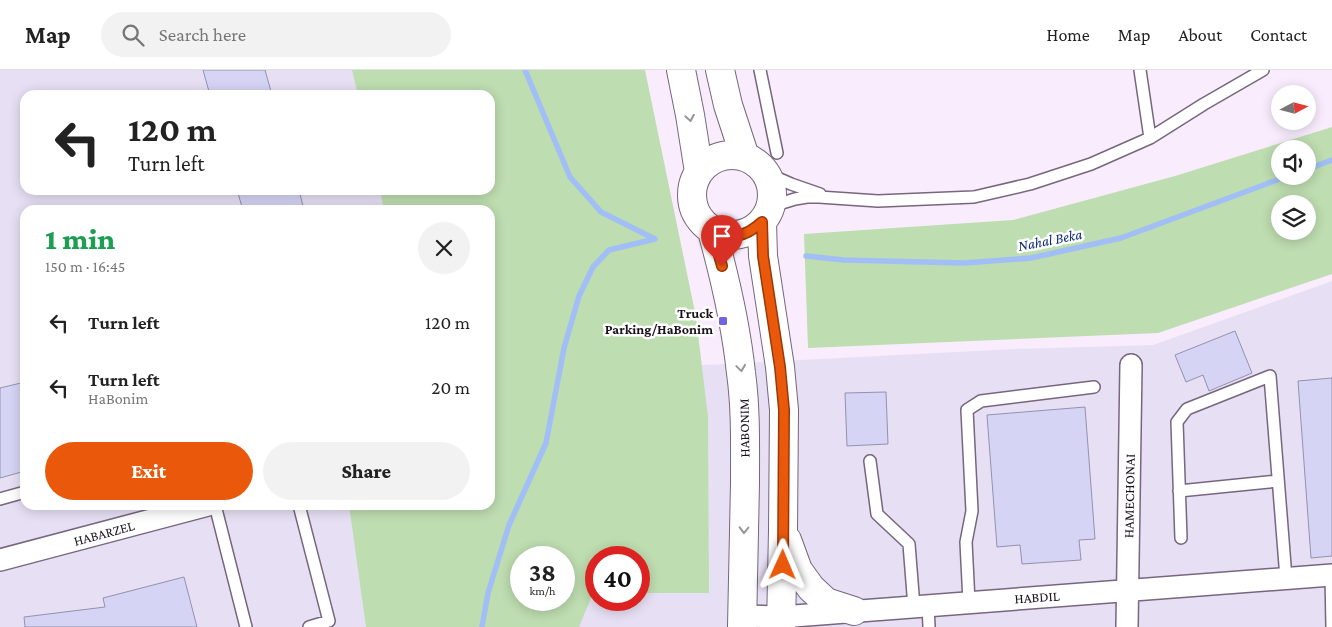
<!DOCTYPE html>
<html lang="en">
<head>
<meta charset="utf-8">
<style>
  body { margin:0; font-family:"Crimson Pro",serif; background:#f2f2f2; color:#222; height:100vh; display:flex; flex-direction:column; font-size:19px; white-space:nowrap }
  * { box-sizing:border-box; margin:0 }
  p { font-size:16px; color:#767676 }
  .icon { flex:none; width:28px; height:28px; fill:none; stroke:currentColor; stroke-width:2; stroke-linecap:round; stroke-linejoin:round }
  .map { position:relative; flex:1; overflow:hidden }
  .side { position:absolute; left:20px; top:135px; width:475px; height:305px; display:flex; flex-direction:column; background:#fff; border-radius:15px; box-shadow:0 2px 12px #0003 }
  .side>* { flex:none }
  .guide { position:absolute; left:20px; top:20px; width:475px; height:105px; border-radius:15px; box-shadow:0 2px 12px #0003; background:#fff; color:#222; overflow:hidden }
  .needle { width:32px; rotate:83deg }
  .buttons { position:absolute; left:1271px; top:15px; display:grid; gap:10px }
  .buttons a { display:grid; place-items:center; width:45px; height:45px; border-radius:50%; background:#fff; box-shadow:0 2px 12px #0003; font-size:25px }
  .speed { position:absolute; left:510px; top:476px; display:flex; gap:10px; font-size:25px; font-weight:700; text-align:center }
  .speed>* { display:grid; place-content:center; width:65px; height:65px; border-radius:50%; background:#fff; box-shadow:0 2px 12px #0003; line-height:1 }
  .speed small { font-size:12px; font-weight:400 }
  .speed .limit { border:8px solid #d22; background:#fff; color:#111 }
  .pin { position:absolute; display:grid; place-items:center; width:42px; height:42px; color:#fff; margin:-51px -21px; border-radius:50% 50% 50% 0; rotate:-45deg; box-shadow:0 0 5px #0007 }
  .pin .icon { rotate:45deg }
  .me { position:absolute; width:55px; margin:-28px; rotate:1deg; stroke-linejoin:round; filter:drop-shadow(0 0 4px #0008) }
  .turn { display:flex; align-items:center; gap:18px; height:105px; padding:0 25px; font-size:22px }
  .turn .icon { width:65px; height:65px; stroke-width:2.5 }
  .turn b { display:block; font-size:35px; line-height:42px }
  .round { display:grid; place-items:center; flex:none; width:52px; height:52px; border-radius:26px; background:#f2f2f2 }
  .summary { display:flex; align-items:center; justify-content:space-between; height:85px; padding:0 25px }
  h1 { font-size:30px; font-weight:800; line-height:38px; color:#1e9e55 }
  .action { display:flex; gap:10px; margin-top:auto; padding:10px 25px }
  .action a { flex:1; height:58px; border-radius:30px; background:#ea580c; color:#fff; font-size:20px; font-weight:800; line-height:58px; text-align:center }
  .action a+a { background:#f2f2f2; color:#222 }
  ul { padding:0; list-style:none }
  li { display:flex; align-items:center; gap:15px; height:65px; padding:0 25px }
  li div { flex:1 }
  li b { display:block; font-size:19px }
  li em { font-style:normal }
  header { display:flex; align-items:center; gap:30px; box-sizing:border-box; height:70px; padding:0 25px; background:#fff; border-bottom:1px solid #e0e0e0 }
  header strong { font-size:24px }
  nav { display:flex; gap:28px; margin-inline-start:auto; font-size:18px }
  .search { width:350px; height:45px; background:#f2f2f2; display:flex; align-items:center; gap:12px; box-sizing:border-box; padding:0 18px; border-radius:28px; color:#767676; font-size:19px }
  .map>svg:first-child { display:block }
  .industrial { fill:#e7e0f5; fill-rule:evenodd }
  .green { fill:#beddb0; fill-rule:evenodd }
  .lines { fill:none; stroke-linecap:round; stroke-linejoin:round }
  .stream { stroke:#a1bef7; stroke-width:5.5 }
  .building { fill:#d6d4f5; stroke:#9391ac }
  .lane-casing { stroke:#77667d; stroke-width:14 }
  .street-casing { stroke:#77667d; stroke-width:24 }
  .secondary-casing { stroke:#77667d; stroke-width:30 }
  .lane { stroke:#fff; stroke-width:11 }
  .street { stroke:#fff; stroke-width:21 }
  .secondary { stroke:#fff; stroke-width:28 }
  .oneway { stroke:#989498 }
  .route-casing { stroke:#983908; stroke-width:12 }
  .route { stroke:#ea580c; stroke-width:9 }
  .poi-dot { fill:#7264de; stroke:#fff; stroke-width:2 }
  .labels { text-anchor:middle; stroke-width:5; stroke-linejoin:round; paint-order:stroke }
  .poi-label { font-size:14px; font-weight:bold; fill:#19121b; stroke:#fff; text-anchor:end }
  .street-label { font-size:14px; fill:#19121b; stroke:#fff }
  .water-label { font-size:15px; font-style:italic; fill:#0f2c7c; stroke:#fff }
</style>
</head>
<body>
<header>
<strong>Map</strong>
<div class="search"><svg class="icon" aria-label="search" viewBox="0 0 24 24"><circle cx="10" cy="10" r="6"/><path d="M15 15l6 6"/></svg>Search here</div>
<nav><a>Home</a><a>Map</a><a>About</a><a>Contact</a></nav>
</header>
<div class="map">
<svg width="1332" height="557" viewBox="0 0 1332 557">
  <rect width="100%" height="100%" fill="#f9edfd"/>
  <path class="industrial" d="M0,0H353L359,25H25V120H383L388,140H25V435H490V306L1014,279L1153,275L1332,211V557H0ZM521,488H564V530H521ZM596,488H639V530H596Z"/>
  <path class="green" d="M352,0H645L696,247L708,347L709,523H639V488H596V522L593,523L579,557H366L349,435H490V140H384L380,120H490V25H358ZM521,488H564V530H521Z
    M1332,57V204L1158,263L808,278L804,164L1013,150L1175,106ZM1280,79H1308V106H1280ZM1280,134H1308V161H1280Z"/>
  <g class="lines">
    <path class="stream" d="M525,0L570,107L601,142L655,169
      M1308,99L1332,90
      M806,186L844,190L964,193L1031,188L1121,168L1288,106
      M482,557L488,523L509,455L546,373L564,278L579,226L593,197L609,180L655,169"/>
  </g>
  <path class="building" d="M203,0H265L272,25H210Z
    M237,120H299L304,140H243Z
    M1235,261L1252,303L1209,321L1203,305L1186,312L1175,285Z
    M1332,308V486L1311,488L1298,311Z
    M25,312V401L0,408V318Z
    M886,322L888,374L847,376L845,323Z
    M1085,337L1095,469L1079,470L1081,490L1022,494L1020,475L997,477L987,345Z
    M184,507L197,557H25L24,547L105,537L103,528Z"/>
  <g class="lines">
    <g class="lane-casing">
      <path id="lane" d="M760,0L777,83
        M1140,0L1150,68
        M766,103L791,114L820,124
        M769,141L782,133L795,129L807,127H819L878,131L974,127L1030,114L1091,94L1150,68L1204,34L1263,0
        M870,391L877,444L909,474L914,537
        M1179,421L1278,411
        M0,429L25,422
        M215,435L246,557
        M299,435L329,551L309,557
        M1181,468L1177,352L1187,339L1270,306L1286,508
        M1331,505L1332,557
        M969,532L966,472L972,441L967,340L981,331L1094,317
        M928,535L929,557"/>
    </g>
    <g class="street-casing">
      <path id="street" d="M0,490L208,435
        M742,546L781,547L1332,505
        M1127,557L1131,295"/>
    </g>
    <g class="secondary-casing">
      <path id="secondary" d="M681,0L690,45L699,102
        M720,0L728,35L745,87
        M692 125a40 40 0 1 1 80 0a40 40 0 1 1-80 0Z
        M762,152L763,186L780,297L784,340L783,460L781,557
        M712,161C725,208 736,255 741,303C746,339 745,376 745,413C744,461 743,509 742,557
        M787,470L798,500L811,518L826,532L854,541"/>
    </g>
    <use href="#lane" class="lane"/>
    <use href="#street" class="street"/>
    <use href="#secondary" class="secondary"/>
  </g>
  <defs><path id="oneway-chevron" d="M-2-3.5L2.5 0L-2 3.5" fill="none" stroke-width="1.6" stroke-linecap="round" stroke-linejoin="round" transform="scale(1.25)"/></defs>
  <g class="oneway">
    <use href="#oneway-chevron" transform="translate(690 48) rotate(80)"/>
    <use href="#oneway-chevron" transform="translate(741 298) rotate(82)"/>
    <use href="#oneway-chevron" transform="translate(744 460) rotate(91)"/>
  </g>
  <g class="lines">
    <g class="route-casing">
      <path id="route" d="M722,196L712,161C734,169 745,167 762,152L763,186L780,297L784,340L783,495"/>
    </g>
    <use href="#route" class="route"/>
  </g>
  <rect class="poi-dot" x="718" y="246" width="10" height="10" rx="2.5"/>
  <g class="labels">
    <g class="poi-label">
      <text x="713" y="248">Truck<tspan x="713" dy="16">Parking/HaBonim</tspan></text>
    </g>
    <g class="street-label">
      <text transform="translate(744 358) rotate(-91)" y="5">HABONIM</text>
      <text transform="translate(1129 426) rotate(-89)" y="5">HAMECHONAI</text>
      <text transform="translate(104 463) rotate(-15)" y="5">HABARZEL</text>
      <text transform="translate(1037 527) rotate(-4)" y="5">HABDIL</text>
    </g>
    <g class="water-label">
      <text transform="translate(1050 170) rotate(-11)" y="5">Nahal Beka</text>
    </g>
  </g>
</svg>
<div class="buttons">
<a><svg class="needle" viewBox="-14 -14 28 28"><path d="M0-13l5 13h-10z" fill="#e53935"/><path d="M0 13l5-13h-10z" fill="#767676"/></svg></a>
<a><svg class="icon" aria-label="sound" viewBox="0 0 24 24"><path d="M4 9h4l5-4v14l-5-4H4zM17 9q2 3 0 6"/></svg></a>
<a><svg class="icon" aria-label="layers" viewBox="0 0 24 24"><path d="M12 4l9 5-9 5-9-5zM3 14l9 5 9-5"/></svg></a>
</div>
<div class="speed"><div>38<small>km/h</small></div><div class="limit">40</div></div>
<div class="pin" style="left:722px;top:196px;background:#d93025"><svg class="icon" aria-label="arrive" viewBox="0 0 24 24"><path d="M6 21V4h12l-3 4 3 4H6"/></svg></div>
<svg class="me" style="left:783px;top:495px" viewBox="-20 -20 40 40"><path d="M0-17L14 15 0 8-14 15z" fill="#ea580c" stroke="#fff" stroke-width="4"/></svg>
<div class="guide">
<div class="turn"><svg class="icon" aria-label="left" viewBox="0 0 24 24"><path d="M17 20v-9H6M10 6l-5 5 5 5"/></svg><div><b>120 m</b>Turn left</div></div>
</div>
<section class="side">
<div class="summary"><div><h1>1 min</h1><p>150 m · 16:45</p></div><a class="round"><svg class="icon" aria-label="close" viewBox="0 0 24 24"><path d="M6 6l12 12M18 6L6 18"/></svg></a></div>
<ul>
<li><svg class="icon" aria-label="left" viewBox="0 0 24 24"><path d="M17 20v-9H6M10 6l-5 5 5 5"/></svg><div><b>Turn left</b></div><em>120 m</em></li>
<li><svg class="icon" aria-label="left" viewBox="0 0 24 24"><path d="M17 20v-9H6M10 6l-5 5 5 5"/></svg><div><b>Turn left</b><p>HaBonim</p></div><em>20 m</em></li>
</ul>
<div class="action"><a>Exit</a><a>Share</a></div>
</section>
</div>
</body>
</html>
